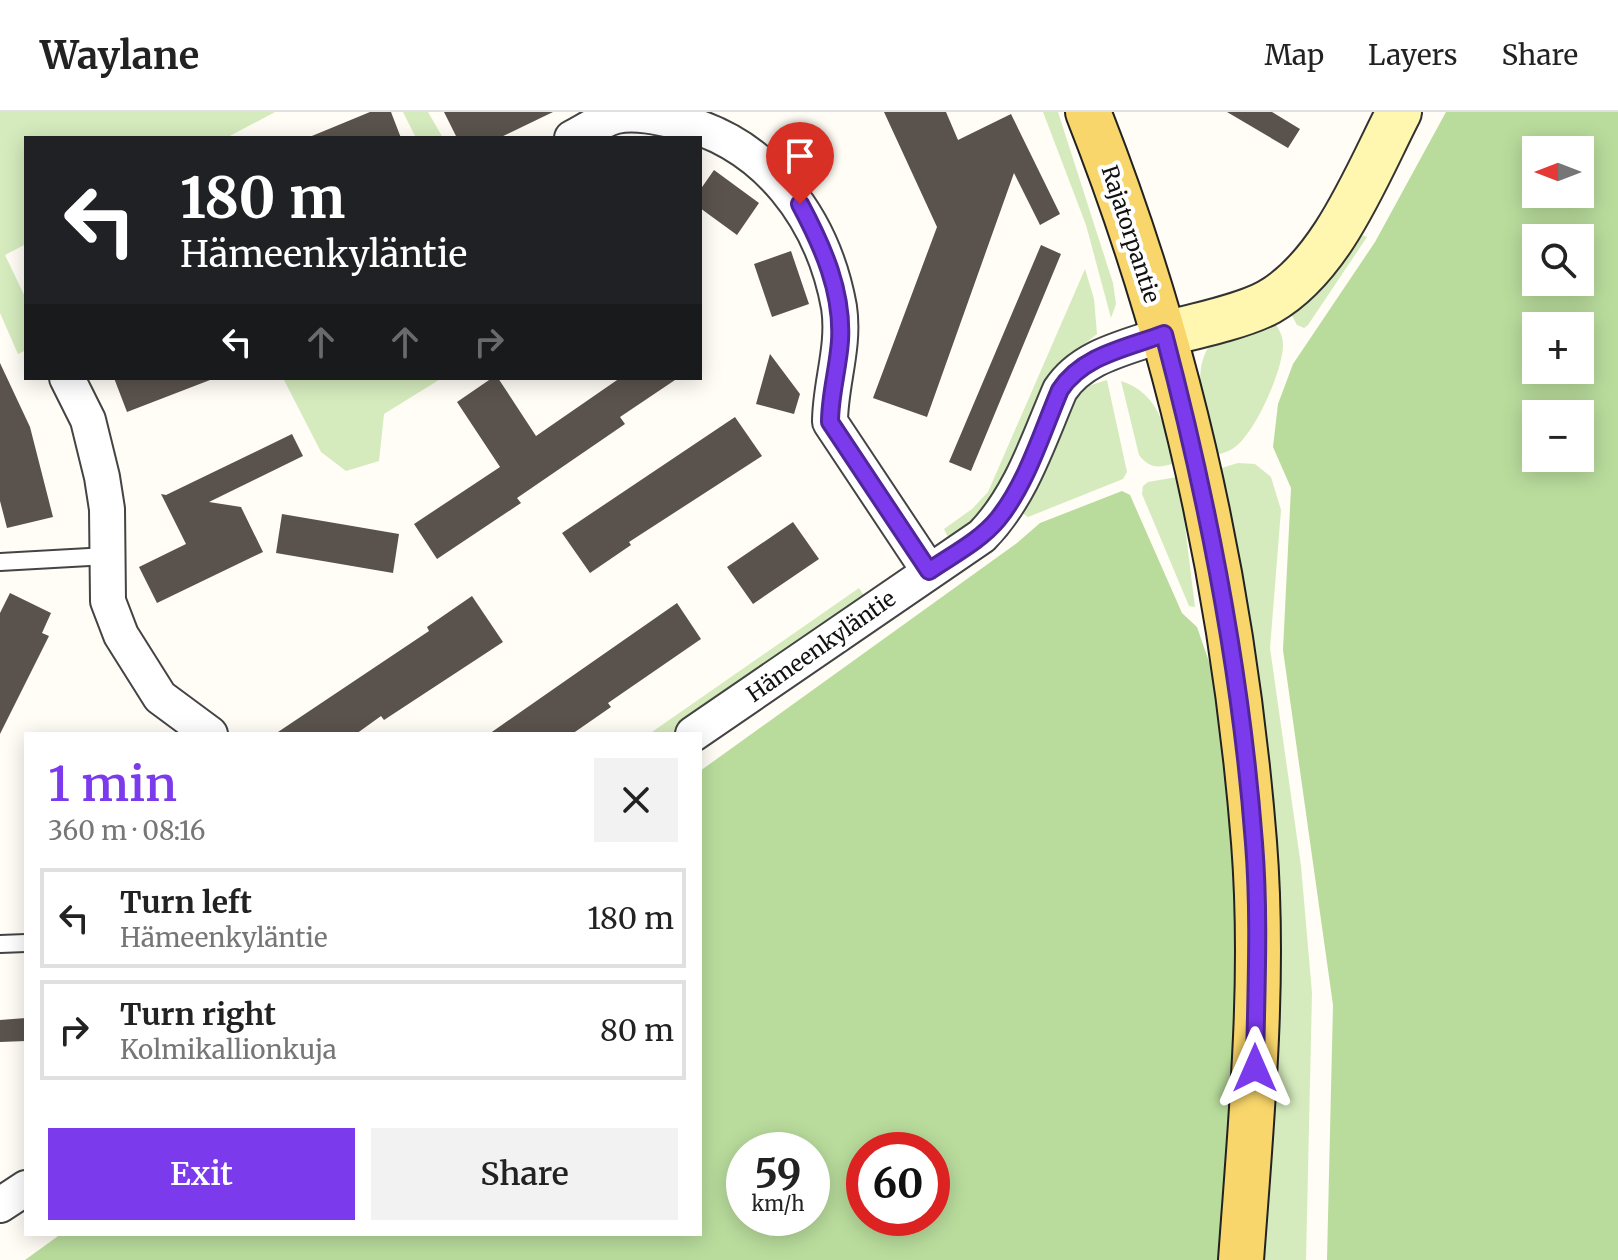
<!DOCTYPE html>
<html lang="en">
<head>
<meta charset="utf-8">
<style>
  body { margin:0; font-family:Merriweather,serif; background:#f2f2f2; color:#222; height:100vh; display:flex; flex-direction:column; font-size:30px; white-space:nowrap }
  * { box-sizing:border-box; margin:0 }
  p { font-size:26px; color:#767676 }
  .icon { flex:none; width:44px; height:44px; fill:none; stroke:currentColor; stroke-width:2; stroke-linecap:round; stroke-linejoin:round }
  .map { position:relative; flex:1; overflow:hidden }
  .side { position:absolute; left:24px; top:620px; width:678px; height:504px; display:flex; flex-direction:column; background:#fff; border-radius:0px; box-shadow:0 4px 20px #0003 }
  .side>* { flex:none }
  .guide { position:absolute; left:24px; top:24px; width:678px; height:244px; border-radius:0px; box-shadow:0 4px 20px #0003; background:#202124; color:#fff; overflow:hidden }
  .needle { width:52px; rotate:270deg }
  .tools { position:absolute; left:1522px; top:24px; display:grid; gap:16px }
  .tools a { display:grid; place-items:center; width:72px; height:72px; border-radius:0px; background:#fff; box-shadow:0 4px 20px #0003; font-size:40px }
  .speed { position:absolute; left:726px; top:1020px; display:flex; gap:16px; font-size:40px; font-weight:700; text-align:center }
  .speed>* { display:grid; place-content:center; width:104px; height:104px; border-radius:50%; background:#fff; box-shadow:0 4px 20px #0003; line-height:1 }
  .speed small { font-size:20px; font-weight:400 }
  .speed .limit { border:12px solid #d22; background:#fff; color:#111 }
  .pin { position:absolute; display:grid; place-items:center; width:68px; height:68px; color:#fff; margin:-82px -34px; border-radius:50% 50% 50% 0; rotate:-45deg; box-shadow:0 0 8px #0007 }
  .pin .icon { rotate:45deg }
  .me { position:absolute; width:88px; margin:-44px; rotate:0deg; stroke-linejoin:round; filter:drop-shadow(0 0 6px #0008) }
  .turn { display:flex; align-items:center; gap:28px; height:168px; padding:0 24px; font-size:36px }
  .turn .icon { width:104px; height:104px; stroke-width:2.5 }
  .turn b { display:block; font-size:56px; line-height:68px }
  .lanes { display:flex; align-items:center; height:76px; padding:0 24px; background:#0003; justify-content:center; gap:40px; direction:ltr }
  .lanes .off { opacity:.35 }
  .round { display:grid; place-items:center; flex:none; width:84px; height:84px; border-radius:0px; background:#f2f2f2 }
  .summary { display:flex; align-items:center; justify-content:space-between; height:136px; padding:0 24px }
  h1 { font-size:48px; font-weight:600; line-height:60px; color:#7c3aed }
  .primary-button { display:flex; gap:16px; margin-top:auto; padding:16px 24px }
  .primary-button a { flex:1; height:92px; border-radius:0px; background:#7c3aed; color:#fff; font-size:32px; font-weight:600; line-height:92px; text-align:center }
  .primary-button a+a { background:#f2f2f2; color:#222 }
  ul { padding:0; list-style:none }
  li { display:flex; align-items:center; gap:24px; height:100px; margin:0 16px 12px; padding:0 8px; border:4px solid #e0e0e0; border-radius:0px }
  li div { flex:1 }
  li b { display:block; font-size:30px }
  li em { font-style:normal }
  header { display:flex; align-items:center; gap:48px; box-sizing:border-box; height:112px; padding:0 40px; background:#fff; border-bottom:2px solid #e0e0e0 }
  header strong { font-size:38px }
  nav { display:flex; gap:44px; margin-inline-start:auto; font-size:28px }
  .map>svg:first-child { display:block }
  .green { fill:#d5ebbd }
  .forest { fill:#b9dc9c; fill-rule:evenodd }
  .building { fill:#5a524d }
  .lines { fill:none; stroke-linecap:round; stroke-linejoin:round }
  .lane-casing { stroke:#444; stroke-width:20 }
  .street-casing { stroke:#444; stroke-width:38 }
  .secondary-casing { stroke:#333; stroke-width:48 }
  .primary-casing { stroke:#222; stroke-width:48 }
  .lane { stroke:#fff; stroke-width:16 }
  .street { stroke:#fff; stroke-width:34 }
  .secondary { stroke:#fff6b0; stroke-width:44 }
  .primary { stroke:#f9d66b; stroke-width:44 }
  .route-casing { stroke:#51269a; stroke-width:20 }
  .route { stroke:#7c3aed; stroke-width:14 }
  .labels { text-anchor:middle; stroke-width:8; stroke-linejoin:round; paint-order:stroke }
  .street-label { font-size:22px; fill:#111; stroke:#fff }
</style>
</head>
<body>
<header>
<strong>Waylane</strong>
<nav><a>Map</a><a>Layers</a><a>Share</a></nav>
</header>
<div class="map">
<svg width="1618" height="1148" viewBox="0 0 1618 1148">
  <rect width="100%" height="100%" fill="#fffdf5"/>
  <path class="green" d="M0,0H275L226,26H26V132L5,143L26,187V238L18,242L0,201Z
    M403,0H428L443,26H416Z
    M1043,0H1058L1113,171L1116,192L1111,206L1086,113Z
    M1363,123L1367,125L1308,213L1304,216L1297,213L1290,200L1327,165Z
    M1085,157L1094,187L1097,222L1059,252L1006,371L980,408L950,429L944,417L972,397L988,380Z
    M1274,210C1279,217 1283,224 1283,233C1283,258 1255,321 1235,335C1229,340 1219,342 1212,345C1206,311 1183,241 1224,222C1239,216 1258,214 1274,210Z
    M283,266H442L384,302L379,349L346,359L321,340Z
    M1107,268L1127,360L1123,367L1028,405L1022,401L1071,287L1085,275Z
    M1121,269C1159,281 1165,316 1175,351C1158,356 1150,357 1139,343Z
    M1238,351L1255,352L1271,365L1281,398L1270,536L1301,754L1312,881L1306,1148H1259L1215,358Z
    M1177,365L1180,374L1195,495L1189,494L1142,382L1143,374L1148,370Z
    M859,476L866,487L673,622H649Z"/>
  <path class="forest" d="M1446,0H1618V1148H1327L1333,893L1283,538L1291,376L1273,335L1278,292L1293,252L1375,130ZM1536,38H1580V82H1536ZM1536,126H1580V170H1536ZM1536,214H1580V258H1536ZM1536,302H1580V346H1536Z
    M1122,379L1130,383L1182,501L1197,515L1216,570L1231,725L1237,879L1223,1148H25L61,1122H700V659L1017,431L1040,411ZM744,1038H812V1106H744ZM864,1038H932V1106H864Z"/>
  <path class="building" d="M370,0H391L401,26H307Z
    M444,0H553L499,26H457Z
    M884,0H946L958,28L1011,2L1060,102L1040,113L1014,61L927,305L873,286L937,115Z
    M1227,0H1272L1300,17L1288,36Z
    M714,58L759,91L737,123L700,96V78Z
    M1041,133L1061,142L971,359L949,350Z
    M791,139L809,192L772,205L754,152Z
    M770,242L800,282L794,302L756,292Z
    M0,251L30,315L53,405L7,416L0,389Z
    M114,266H210V268L127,300Z
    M492,266H498L536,324L620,266H678L620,305L625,312L517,386L521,391L437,447L414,412L500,355L457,290Z
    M735,305L762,344L629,430L631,433L590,461L562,421Z
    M292,322L303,344L209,390L241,395L263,440L157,491L139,455L186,432L161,382L166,383Z
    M282,402L399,422L393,461L276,441Z
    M793,410L819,447L753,492L727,455Z
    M10,481L51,501L42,521L49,524L0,622V501Z
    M472,484L503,530L384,608L381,604L356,622H275L429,519L427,515Z
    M677,491L701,527L608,591L611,595L572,622H489Z
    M26,906V929L0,930V908Z"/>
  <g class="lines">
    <g class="lane-casing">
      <path id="lane" d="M0,450L107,444
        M0,832L26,831"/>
    </g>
    <g class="street-casing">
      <path id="street" d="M572,26C586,19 601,8 616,4C635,0 658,5 676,9C767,30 823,107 839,195C845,235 830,272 830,310L929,459
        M67,266L88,308L102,365L107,397L108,489L121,523L160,585L210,622
        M693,622L982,424C1021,384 1038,329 1060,278C1083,243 1127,236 1164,222
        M0,1093L26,1076"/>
    </g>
    <g class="secondary-casing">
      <path id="secondary" d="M1164,222C1193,215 1244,204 1269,190C1332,154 1367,62 1399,0"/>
    </g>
    <g class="primary-casing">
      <path id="primary" d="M1088,0C1180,233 1234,481 1254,730C1265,869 1251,1010 1241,1148"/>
    </g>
    <use href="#lane" class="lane"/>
    <use href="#street" class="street"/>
    <use href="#secondary" class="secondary"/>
    <use href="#primary" class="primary"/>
  </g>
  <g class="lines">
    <g class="route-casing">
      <path id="route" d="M800,92C823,135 843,180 840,229C838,257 830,283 830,310L929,459C952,443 980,429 998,407C1027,371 1042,320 1060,278C1083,243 1127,236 1164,222C1208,389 1241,558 1254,731C1260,805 1256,881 1255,956"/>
    </g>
    <use href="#route" class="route"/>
  </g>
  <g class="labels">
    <g class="street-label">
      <text transform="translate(1131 122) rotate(72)" y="8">Rajatorpantie</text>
      <text transform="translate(821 534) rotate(-35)" y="8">Hämeenkyläntie</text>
    </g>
  </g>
</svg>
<div class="tools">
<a><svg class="needle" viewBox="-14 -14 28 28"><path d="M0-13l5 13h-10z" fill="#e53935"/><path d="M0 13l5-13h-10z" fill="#767676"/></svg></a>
<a><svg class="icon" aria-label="search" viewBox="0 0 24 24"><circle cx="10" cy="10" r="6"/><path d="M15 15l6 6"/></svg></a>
<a>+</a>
<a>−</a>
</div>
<div class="speed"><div>59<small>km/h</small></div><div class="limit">60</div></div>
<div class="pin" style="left:800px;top:92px;background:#d93025"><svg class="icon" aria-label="arrive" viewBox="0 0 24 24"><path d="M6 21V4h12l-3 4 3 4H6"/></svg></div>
<svg class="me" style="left:1255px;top:956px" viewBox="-20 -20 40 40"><path d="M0-17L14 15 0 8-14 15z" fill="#7c3aed" stroke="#fff" stroke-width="4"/></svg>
<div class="guide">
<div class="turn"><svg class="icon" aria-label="left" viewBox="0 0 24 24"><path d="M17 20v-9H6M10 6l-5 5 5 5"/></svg><div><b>180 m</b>Hämeenkyläntie</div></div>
<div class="lanes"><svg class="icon" aria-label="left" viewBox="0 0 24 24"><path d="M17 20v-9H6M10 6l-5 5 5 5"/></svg><svg class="icon off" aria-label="ahead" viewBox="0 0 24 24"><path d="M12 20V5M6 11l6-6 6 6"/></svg><svg class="icon off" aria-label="ahead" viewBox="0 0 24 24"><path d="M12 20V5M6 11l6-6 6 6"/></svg><svg class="icon off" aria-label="right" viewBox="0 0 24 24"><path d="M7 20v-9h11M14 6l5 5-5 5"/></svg></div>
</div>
<section class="side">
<div class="summary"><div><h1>1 min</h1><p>360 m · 08:16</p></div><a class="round"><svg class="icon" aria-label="close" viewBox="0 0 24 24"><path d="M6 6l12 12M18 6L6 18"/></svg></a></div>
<ul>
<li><svg class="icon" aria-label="left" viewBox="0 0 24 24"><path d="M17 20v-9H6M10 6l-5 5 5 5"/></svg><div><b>Turn left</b><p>Hämeenkyläntie</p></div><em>180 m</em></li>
<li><svg class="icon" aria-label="right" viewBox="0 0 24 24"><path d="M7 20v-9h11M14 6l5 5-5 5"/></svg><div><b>Turn right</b><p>Kolmikallionkuja</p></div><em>80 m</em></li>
</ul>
<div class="primary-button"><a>Exit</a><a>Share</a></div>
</section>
</div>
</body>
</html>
